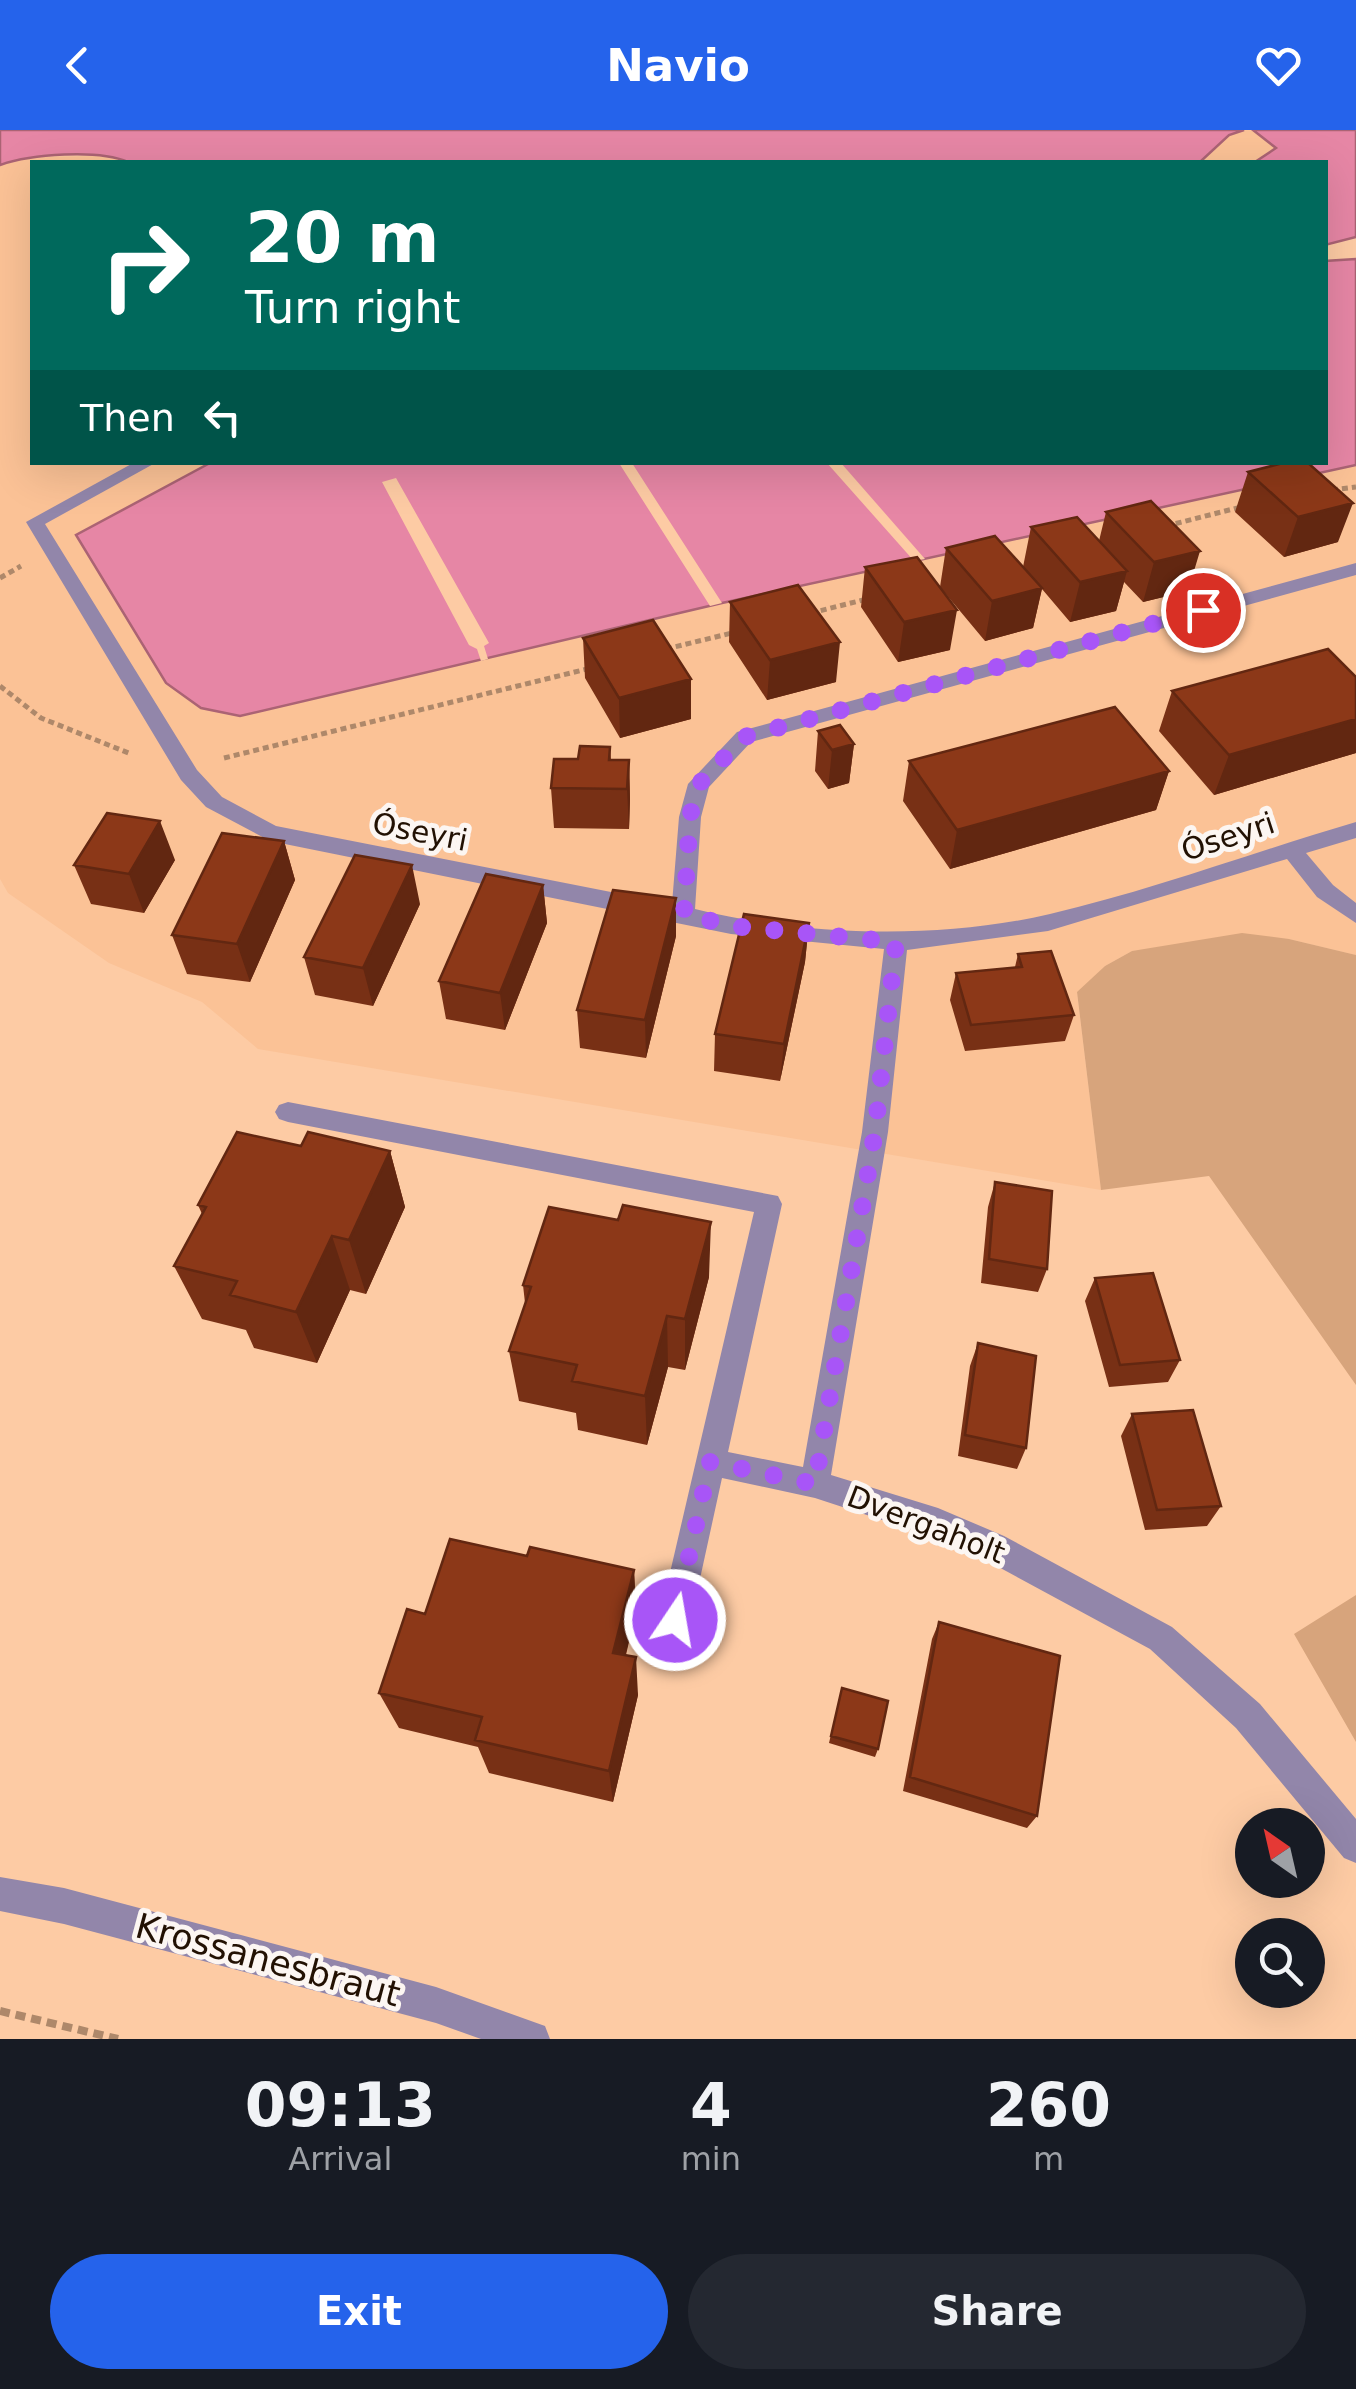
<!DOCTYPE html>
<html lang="en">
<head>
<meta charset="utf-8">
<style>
  body { margin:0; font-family:"DejaVu Sans",sans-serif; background:#242831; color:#f1f3f6; height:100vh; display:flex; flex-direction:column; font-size:38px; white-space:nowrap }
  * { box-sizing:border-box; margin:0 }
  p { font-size:32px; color:#9ea1a6 }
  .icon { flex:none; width:55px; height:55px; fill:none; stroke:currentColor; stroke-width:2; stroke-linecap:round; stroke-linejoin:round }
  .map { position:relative; height:1909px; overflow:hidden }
  .sheet { display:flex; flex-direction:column; background:#171b24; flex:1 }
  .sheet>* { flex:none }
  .top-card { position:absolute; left:30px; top:30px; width:1298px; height:305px; border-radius:0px; box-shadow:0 10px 40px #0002; background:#00695c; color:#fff; overflow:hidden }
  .needle { width:65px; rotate:326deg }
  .controls { position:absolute; left:1235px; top:1678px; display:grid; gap:20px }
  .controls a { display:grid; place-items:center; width:90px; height:90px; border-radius:50%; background:#171b24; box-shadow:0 10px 40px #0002; font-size:50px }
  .pin { position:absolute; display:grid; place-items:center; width:85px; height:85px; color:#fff; margin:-42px; border:5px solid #fff; border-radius:50%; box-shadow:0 2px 10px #0007 }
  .me { position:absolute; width:110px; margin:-55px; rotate:12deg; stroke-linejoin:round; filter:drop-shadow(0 0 8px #0008) }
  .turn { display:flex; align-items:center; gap:35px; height:210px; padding:0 50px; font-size:45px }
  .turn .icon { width:130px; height:130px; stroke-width:2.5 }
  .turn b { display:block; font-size:70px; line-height:85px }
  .then { display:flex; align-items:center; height:95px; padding:0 50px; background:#0003; gap:20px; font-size:38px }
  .eta { display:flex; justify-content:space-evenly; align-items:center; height:170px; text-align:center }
  .eta b { font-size:60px; font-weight:700; line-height:70px }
  .cta { display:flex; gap:20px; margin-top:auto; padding:20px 50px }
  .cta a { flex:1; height:115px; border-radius:60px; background:#2563eb; color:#fff; font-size:40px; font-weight:700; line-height:115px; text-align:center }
  .cta a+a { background:#242831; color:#f1f3f6 }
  header { display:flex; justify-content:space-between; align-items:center; height:130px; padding:0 50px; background:#2563eb; color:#fff; font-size:45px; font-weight:700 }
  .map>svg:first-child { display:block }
  .built { fill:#fbc296 }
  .green { fill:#d7a47c }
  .water { fill:#e686a5; stroke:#ab6374; stroke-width:2.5 }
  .pier { fill:#fdcba4 }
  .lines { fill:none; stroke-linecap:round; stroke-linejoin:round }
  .path-far1 { stroke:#ae886a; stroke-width:5; stroke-dasharray:6 4; stroke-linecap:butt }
  .path { stroke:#ae886a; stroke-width:8; stroke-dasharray:10 6; stroke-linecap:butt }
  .minor { fill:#9286aa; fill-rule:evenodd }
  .wall { fill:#783015 }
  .shaded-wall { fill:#622711 }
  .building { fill:#8c3818; stroke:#622711; stroke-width:2.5 }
  .route { stroke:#a855f7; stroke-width:18; stroke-dasharray:0 32.4 }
  .labels { text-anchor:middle; stroke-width:10; stroke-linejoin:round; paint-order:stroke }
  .street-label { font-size:30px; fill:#221103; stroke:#fcf6f2 }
  .near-street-label { font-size:35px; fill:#221103; stroke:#fcf6f2 }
</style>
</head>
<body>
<header><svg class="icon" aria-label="back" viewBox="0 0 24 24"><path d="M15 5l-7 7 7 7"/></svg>Navio<svg class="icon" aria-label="heart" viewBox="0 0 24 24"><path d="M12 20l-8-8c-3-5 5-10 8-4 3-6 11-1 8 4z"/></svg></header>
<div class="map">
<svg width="1356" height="1909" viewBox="0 0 1356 1909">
  <rect width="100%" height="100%" fill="#fdcba4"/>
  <path class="built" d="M1244,0H1253L1277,18L1255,32H1200L1229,5Z
    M114,26L128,32H32V332L210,333L76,405L166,553L240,586L722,473L1356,335V825L1289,809L1132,821L1105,836L1077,863L1101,1060L258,919L202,872L109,833L8,763L0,749V35L22,27Z"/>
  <path class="green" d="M1242,803L1289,809L1356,825V1255L1209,1046L1101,1060L1077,862L1105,836L1132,821Z
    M1356,1465V1612L1294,1504Z"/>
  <path class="water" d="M0,0H1244L1229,5L1200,32H128C98,19 31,24 0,35Z
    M1253,0H1356V107L1325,115V32H1255L1276,18Z
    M1356,129V335L722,473L240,586L201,578L166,553L76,405L210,333L1325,332V131Z"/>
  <path class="pier" d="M619,333H632L722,473L710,476Z
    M827,333H841L925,429L914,431Z
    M396,348L489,513L484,516L488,529L481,531L477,519L469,515L382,352Z"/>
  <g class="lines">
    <path class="path-far1" d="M1332,360L1356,357
      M1166,396L1241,377
      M0,448L21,436
      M811,483L867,469
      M666,519L736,502
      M0,556L41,588L131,624
      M224,628L591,538"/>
    <path class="path" d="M0,1881L118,1909"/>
    <path class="minor" d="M135,332H157L45,394L197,640L222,667L276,696L672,774L679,687L688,654L737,602L1356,433V445L751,612L709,657L701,687L695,779C805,806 939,810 1050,784C1153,760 1254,722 1356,692V708L1306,723L1333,755L1356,773V793L1317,767L1287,729L1048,801L907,820L888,1002L831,1345L938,1378L1004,1406L1172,1497L1260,1574L1356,1689V1733L1344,1728L1236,1598L1150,1519L982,1428L934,1407L815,1368L722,1348L691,1490L686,1501L675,1506L664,1501L659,1490L754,1082L288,992L279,989L275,982L279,975L288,972L778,1066L782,1074L728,1322L803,1337L862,1002L884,819L731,804L270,711L206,677L181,650L26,392Z
      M0,1747L64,1758L436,1857L545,1896L550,1909H481L436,1893L64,1794L0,1781Z"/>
  </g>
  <path class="wall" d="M1248,342L1338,412L1284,427L1235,382Z
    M1106,382L1188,461L1143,472L1124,452L1116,481L1070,492L1042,459L1033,498L985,511L940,457L946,418L1023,437L1031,397L1099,411Z
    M865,437L950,520L898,532L861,477Z
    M730,472L836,552L767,570L729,512Z
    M583,508L691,549V589L620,608L585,548Z
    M1356,547V623L1214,665L1159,601L1172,561Z
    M818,601L854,614L849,653L828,659L815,641Z
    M610,617L611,630H629L630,669L629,699L554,698L551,658L578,629Z
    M909,631L1169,641L1156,680L950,739L903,671Z
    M284,711L295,750L250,852L187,844L172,805Z
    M175,730L144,783L91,774L74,735Z
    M543,755L547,793L505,900L446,889L439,851Z
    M676,768V806L646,928L580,918L577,880Z
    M420,774L373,876L315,865L304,827Z
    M809,793L805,832L780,951L714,941L715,904Z
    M1018,824L1074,885L1065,911L965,921L950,870L956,843L1015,837Z
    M390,1021L405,1077L366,1164L350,1160L317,1233L254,1218L246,1200L202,1189L174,1136L202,1084L198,1075Z
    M995,1052L1047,1139L1038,1162L981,1153L988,1077Z
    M709,1147L685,1240L668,1237L647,1315L578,1300L576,1283L519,1271L509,1221L525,1173L523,1155Z
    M1095,1148L1180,1230L1168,1252L1109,1257L1085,1171Z
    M978,1213L1026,1318L1017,1339L958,1326L970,1236Z
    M1132,1284L1221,1376L1207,1396L1145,1400L1121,1306Z
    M527,1426L634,1440L636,1481L626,1525L638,1565L613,1672L489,1643L478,1617L399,1598L379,1563L425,1484Z
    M939,1492L1037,1686L1027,1698L903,1661L932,1509Z
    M842,1558L878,1619L875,1627L829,1613Z"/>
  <path class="shaded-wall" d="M1353,373L1338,412L1284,427L1298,387Z
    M1200,421L1188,461L1143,472L1154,432Z
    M1127,441L1116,481L1070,492L1080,452Z
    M1042,458L1033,498L985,511L992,471Z
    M957,480L950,520L898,532L904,492Z
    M840,512L836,552L767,570L770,530Z
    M691,549V589L620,608L619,568Z
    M1356,589V623L1214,665L1229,625Z
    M854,614L849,653L828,659L832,620Z
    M629,630L630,669L629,699L627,659Z
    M1169,641L1156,680L950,739L957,700Z
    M160,691L175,730L144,783L129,744Z
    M284,711L295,750L250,852L237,814Z
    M412,735L420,774L373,876L363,838Z
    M543,755L547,793L505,900L500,863Z
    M676,768V806L646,928L645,890Z
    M809,793L805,832L780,951L784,914Z
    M390,1021L405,1077L366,1164L349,1110Z
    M711,1092L709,1147L685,1240V1189Z
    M332,1106L350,1160L317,1233L296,1182Z
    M667,1186L668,1237L647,1315L645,1266Z
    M634,1440L636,1481L617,1560L613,1523Z
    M636,1527L638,1565L613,1672L609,1641Z"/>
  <path class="building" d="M1287,332H1307L1353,373L1298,387L1248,342Z
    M1151,371L1200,421L1154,432L1106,382Z
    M1077,387L1127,441L1080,452L1031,397Z
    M995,406L1042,458L992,471L946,418Z
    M917,427L957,480L904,492L865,437Z
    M798,455L840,512L770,530L730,472Z
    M653,490L691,549L619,568L583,508Z
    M1328,519L1356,547V589L1229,625L1172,561Z
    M1115,577L1169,641L957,700L909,631Z
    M840,595L854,614L832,620L818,601Z
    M580,616L610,617L609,630H629L627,659L551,658L554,629H578Z
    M107,683L160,691L129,744L74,735Z
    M222,703L284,711L237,814L172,805Z
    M355,725L412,735L363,838L304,827Z
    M486,744L543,755L500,863L439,851Z
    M613,760L676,768L645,890L577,880Z
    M744,784L809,793L784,914L715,904Z
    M1051,821L1074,885L971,895L956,843L1022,837L1018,824Z
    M237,1002L301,1016L308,1002L390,1021L349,1110L332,1106L296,1182L230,1165L237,1151L174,1136L206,1077L198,1075Z
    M995,1052L1052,1061L1047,1139L989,1129Z
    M623,1075L711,1092L685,1189L667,1186L645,1266L572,1251L577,1235L509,1221L531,1157L523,1155L549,1077L618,1090Z
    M1153,1143L1180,1230L1120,1235L1095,1148Z
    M978,1213L1036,1226L1026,1318L965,1305Z
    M1193,1280L1221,1376L1157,1380L1132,1284Z
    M450,1409L527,1426L530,1417L634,1440L613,1523L636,1527L609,1641L475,1610L482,1587L379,1563L407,1479L425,1484Z
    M939,1492L1060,1526L1037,1686L910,1647Z
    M842,1558L888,1571L878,1619L831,1606Z"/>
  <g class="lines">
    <path class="route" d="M675,1490L710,1332L815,1354L875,1002L896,812L731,796L684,784L690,686L699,654L744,607L1203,480"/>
  </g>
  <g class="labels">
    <g class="street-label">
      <text transform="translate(420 702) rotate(11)" y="10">Óseyri</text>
      <text transform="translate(1228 707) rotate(-18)" y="10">Óseyri</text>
      <text transform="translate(926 1395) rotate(21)" y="10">Dvergaholt</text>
    </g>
    <g class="near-street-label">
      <text transform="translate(268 1830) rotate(15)" y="12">Krossanesbraut</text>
    </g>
  </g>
</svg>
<div class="controls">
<a><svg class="needle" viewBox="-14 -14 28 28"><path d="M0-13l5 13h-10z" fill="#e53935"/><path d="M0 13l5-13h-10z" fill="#9ea1a6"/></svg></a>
<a><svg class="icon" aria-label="search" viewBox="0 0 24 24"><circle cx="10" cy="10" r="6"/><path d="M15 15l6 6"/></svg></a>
</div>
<div class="pin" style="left:1203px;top:480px;background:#d93025"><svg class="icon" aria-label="arrive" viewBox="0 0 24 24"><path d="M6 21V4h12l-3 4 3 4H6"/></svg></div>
<svg class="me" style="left:675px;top:1490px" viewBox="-20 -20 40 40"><circle r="17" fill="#a855f7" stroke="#fff" stroke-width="3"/><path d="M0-11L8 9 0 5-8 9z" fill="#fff"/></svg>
<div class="top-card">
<div class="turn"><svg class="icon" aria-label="right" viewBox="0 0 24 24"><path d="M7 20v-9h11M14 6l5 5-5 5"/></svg><div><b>20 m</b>Turn right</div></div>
<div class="then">Then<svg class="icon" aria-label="left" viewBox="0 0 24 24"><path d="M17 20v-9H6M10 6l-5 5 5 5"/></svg></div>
</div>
</div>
<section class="sheet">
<div class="eta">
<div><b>09:13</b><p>Arrival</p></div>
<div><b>4</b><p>min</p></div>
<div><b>260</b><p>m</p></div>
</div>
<div class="cta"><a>Exit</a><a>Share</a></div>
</section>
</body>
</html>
